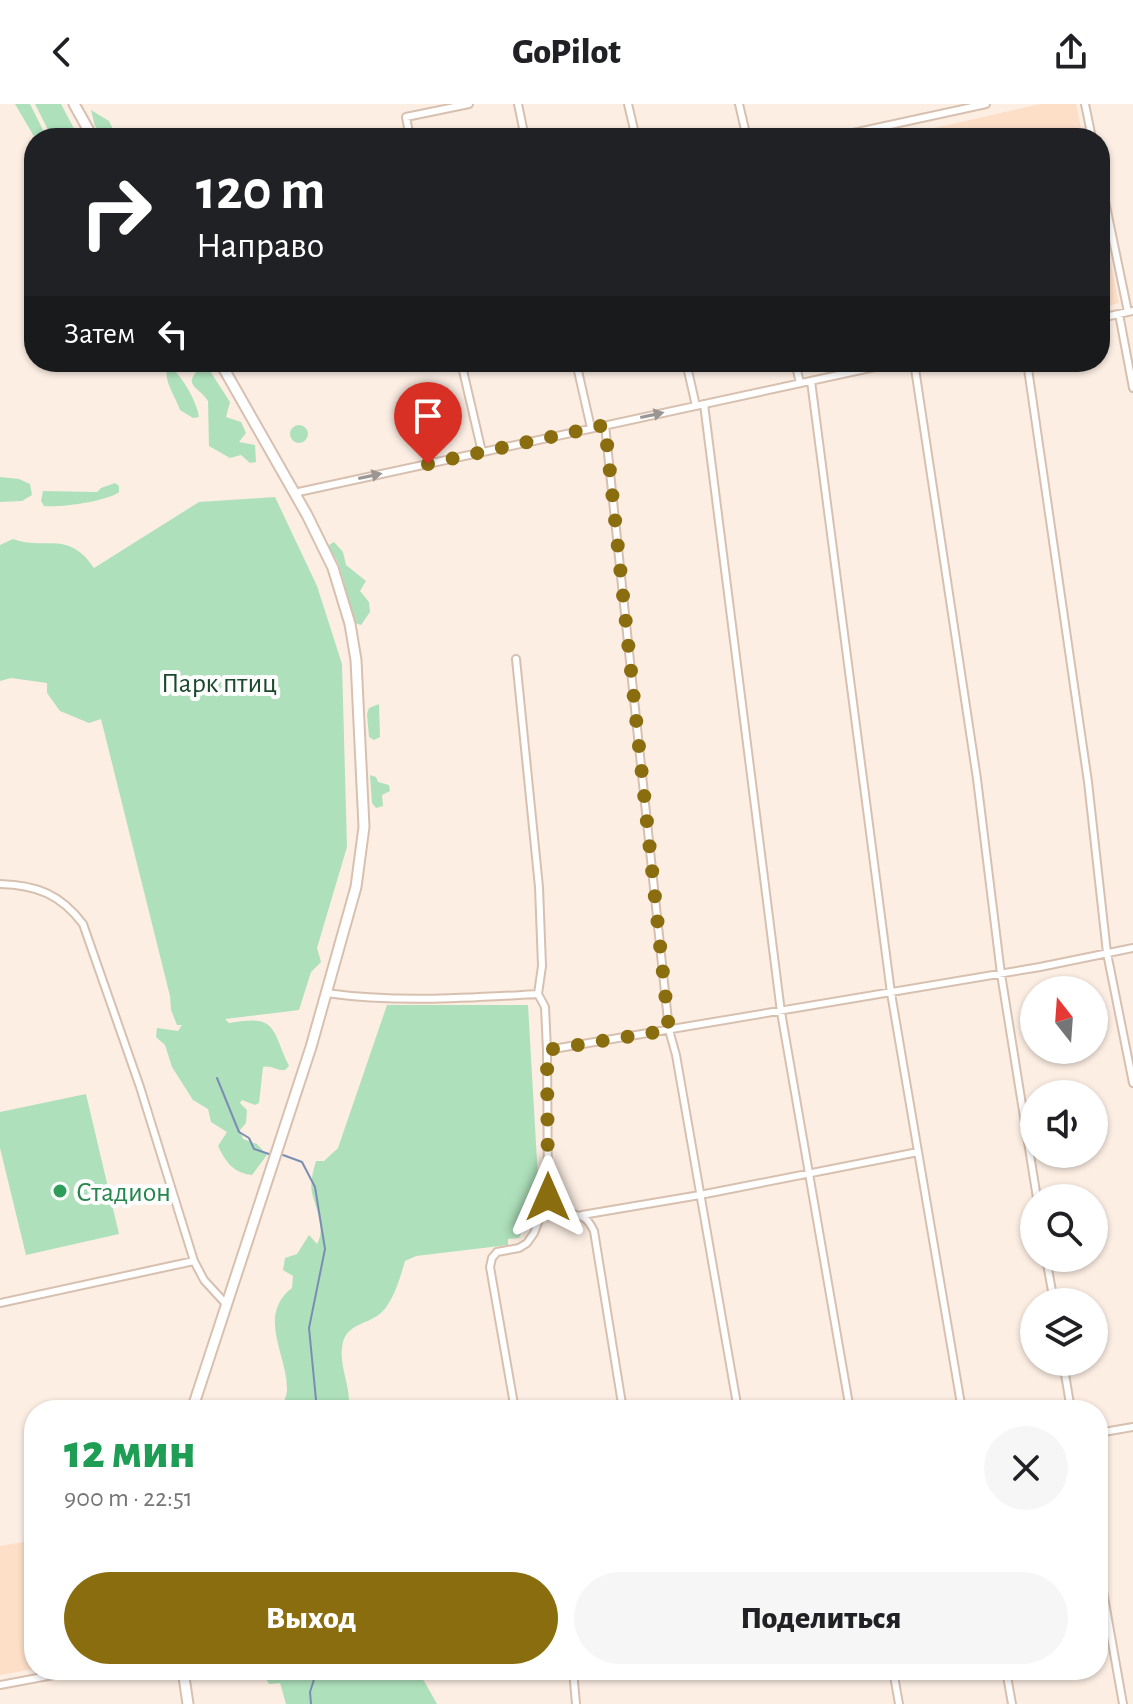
<!DOCTYPE html>
<html lang="ru">
<head>
<meta charset="utf-8">
<style>
  body { margin:0; font-family:"Alegreya Sans",sans-serif; background:#f6f6f6; color:#202124; height:100vh; display:flex; flex-direction:column; font-size:30px; white-space:nowrap }
  * { box-sizing:border-box; margin:0 }
  p { font-size:26px; color:#757577 }
  .icon { flex:none; width:44px; height:44px; fill:none; stroke:currentColor; stroke-width:2; stroke-linecap:round; stroke-linejoin:round }
  .map { position:relative; flex:1; overflow:hidden }
  .panel { position:absolute; left:24px; top:1296px; width:1084px; height:280px; display:flex; flex-direction:column; background:#fff; border-radius:32px; box-shadow:0 2px 6px #0004 }
  .panel>* { flex:none }
  .hud { position:absolute; left:24px; top:24px; width:1086px; height:244px; border-radius:32px; box-shadow:0 2px 6px #0004; background:#202124; color:#fff; overflow:hidden }
  .needle { width:52px; rotate:343deg }
  .controls { position:absolute; left:1020px; top:872px; display:grid; gap:16px }
  .controls a { display:grid; place-items:center; width:88px; height:88px; border-radius:50%; background:#fff; box-shadow:0 2px 6px #0004; font-size:40px }
  .pin { position:absolute; display:grid; place-items:center; width:68px; height:68px; color:#fff; margin:-82px -34px; border-radius:50% 50% 50% 0; rotate:-45deg; box-shadow:0 0 8px #0007 }
  .pin .icon { rotate:45deg }
  .me { position:absolute; width:88px; margin:-44px; rotate:0deg; stroke-linejoin:round; filter:drop-shadow(0 0 6px #0008) }
  .turn { display:flex; align-items:center; gap:28px; height:168px; padding:0 40px; font-size:36px }
  .turn .icon { width:104px; height:104px; stroke-width:2.5 }
  .turn b { display:block; font-size:56px; line-height:68px }
  .then { display:flex; align-items:center; height:76px; padding:0 40px; background:#0003; gap:16px; font-size:30px }
  .round { display:grid; place-items:center; flex:none; width:84px; height:84px; border-radius:42px; background:#f6f6f6 }
  .headline { display:flex; align-items:center; justify-content:space-between; height:136px; padding:0 40px }
  h1 { font-size:48px; font-weight:800; line-height:60px; color:#1e9e55 }
  .action { display:flex; gap:16px; margin-top:auto; padding:16px 40px }
  .action a { flex:1; height:92px; border-radius:48px; background:#8a6d0e; color:#fff; font-size:32px; font-weight:800; line-height:92px; text-align:center }
  .action a+a { background:#f6f6f6; color:#202124 }
  header { display:flex; justify-content:space-between; align-items:center; height:104px; padding:0 40px; background:#fff; font-size:36px; font-weight:800 }
  .map>svg:first-child { display:block }
  .built { fill:#fddfc8 }
  .green { fill:#aee0bb }
  .lines { fill:none; stroke-linecap:round; stroke-linejoin:round }
  .stream { stroke:#7a8db3; stroke-width:2 }
  .minor-casing { stroke:#d7c0af; stroke-width:10 }
  .secondary-casing { stroke:#d7c0af; stroke-width:13 }
  .minor { stroke:#fff; stroke-width:6 }
  .secondary { stroke:#fff; stroke-width:9 }
  .oneway { fill:#9b9694 }
  .route { stroke:#8a6d0e; stroke-width:14; stroke-dasharray:0 25.2 }
  .leisure-dot { fill:#2e9e5b; stroke:#fefefe; stroke-width:3 }
  .labels { text-anchor:middle; stroke-width:8; stroke-linejoin:round; paint-order:stroke }
  .park-label { font-size:28px; fill:#1b492c; stroke:#fefefe }
  .leisure-label { font-size:28px; fill:#27864d; stroke:#fefefe; text-anchor:start }
</style>
</head>
<body>
<header><svg class="icon" aria-label="back" viewBox="0 0 24 24"><path d="M15 5l-7 7 7 7"/></svg>GoPilot<svg class="icon" aria-label="share" viewBox="0 0 24 24"><path d="M12 15V3M7 8l5-5 5 5M5 13v7h14v-7"/></svg></header>
<div class="map">
<svg width="1133" height="1600" viewBox="0 0 1133 1600">
  <rect width="100%" height="100%" fill="#fceee3"/>
  <path class="built" d="M1040,0H1076L1083,34H891Z
    M1100,110L1119,199L1100,204Z
    M34,1436V1565L0,1571V1442Z"/>
  <path class="green" d="M15,0H30L47,34H35Z
    M35,0H61L79,34H52Z
    M91,6L109,17L117,34H103L95,22Z
    M202,262L208,264L230,298L226,313L241,318L246,329L239,338L255,341L256,358L250,359L241,351L230,354L209,342L208,297C197,281 181,282 202,262Z
    M172,264C183,274 197,298 199,313L193,314L180,306C176,294 164,277 167,266Z
    M290 330a9 9 0 1 1 18 0a9 9 0 1 1-18 0Z
    M0,373L19,375L30,380L32,391L22,397L0,398Z
    M115,379L119,382V388C108,397 60,404 44,402L41,397L43,387L97,388L101,384Z
    M275,393L317,482L342,560L347,743L317,844L321,858L311,868L299,906L225,915L229,919C278,910 271,925 289,962L285,966C277,967 271,961 263,963L259,999L255,1001L242,996L240,999L247,1006L246,1019L240,1026L243,1035L257,1040L267,1051L252,1071C234,1069 226,1059 218,1042L227,1028L211,1018L208,1005L193,996L172,963L165,941L156,933L157,924L178,927L182,921H177L171,906L170,892L101,615L89,619L60,607L47,589V579L11,574L0,577V441L13,435C45,447 68,425 94,464L199,398Z
    M334,438L343,448L346,461L366,477L360,487L369,498L370,508L361,521L352,518C348,498 345,477 338,459C335,451 330,450 329,441Z
    M379,600L380,633L374,636L369,633L367,610L369,604Z
    M370,671L376,673L378,678L389,681L390,687L382,691L383,702L376,704L372,699Z
    M387,901H528L539,1092L519,1134L508,1135V1141L416,1152L405,1157C400,1174 394,1196 382,1208C370,1220 348,1219 343,1238C337,1262 353,1284 348,1306H282C283,1300 286,1293 287,1287C288,1251 256,1212 292,1184L293,1172L283,1166L285,1154L297,1150L309,1131L317,1140C326,1125 316,1105 312,1089C310,1079 313,1067 316,1057H324L338,1044Z
    M86,990L119,1130L26,1151L0,1044V1008Z
    M230,1566H408L419,1568L437,1600H286L280,1579L269,1580L263,1570L253,1576H242Z"/>
  <g class="lines">
    <path class="stream" d="M217,974L239,1028L249,1034L254,1045L269,1050
      M283,1051L302,1058L315,1083L325,1145L309,1224L317,1306
      M311,1600L310,1588L317,1566"/>
    <g class="minor-casing">
      <path id="minor" d="M518,0L525,34
        M628,0L636,34
        M739,0L747,34
        M1085,0L1092,34
        M410,34L406,13L469,0
        M830,34L986,0
        M1100,73L1128,208
        M1119,210L1133,284
        M1100,214L1133,207
        M461,258L482,348
        M576,258L591,324
        M686,258L696,302
        M795,258L800,279
        M914,258L977,675L1001,870L1037,1094
        M1027,258L1088,678L1107,849L1133,979
        M811,277L891,889L962,1306
        M704,300L781,908L850,1306
        M605,321L669,926L676,951L738,1306
        M294,389L898,258
        M0,780C38,781 61,791 83,820L140,983L194,1157
        M326,889C397,899 466,894 538,890
        M547,946L1040,863L1133,844
        M548,1093C553,1097 558,1104 563,1106C580,1115 584,1107 594,1127L623,1306
        M582,1111L700,1091L918,1048
        M1046,1154L1054,1198
        M0,1199L194,1157L204,1176L226,1200
        M1063,1258L1071,1306
        M515,1306L490,1163L492,1154L497,1148L519,1144L527,1139L534,1129L548,1093L547,946L545,903L538,890L542,862L539,783L516,555
        M1098,1329L1133,1323
        M1098,1459L1123,1600
        M573,1566L576,1600
        M893,1566L899,1600
        M1006,1566L1012,1600
        M0,1581L80,1566"/>
    </g>
    <g class="secondary-casing">
      <path id="secondary" d="M74,0L93,34
        M192,1306L311,943L356,783L364,723L356,556L350,520L333,464L307,411L220,258
        M183,1566L188,1600"/>
    </g>
    <use href="#minor" class="minor"/>
    <use href="#secondary" class="secondary"/>
  </g>
  <defs><path id="oneway-solid" d="M-6-.8H1V-3.2L6.5 0L1 3.2V.8H-6Z" transform="scale(2)"/></defs>
  <g class="oneway">
    <use href="#oneway-solid" transform="translate(652 311) rotate(-12)"/>
    <use href="#oneway-solid" transform="translate(370 372) rotate(-12)"/>
  </g>
  <g class="lines">
    <path class="route" d="M428,360L605,321L669,926L547,946L548,1093"/>
  </g>
  <circle class="leisure-dot" cx="60" cy="1087" r="8"/>
  <g class="labels">
    <g class="park-label">
      <text x="219" y="588">Парк птиц</text>
    </g>
    <g class="leisure-label">
      <text x="76" y="1097">Стадион</text>
    </g>
  </g>
</svg>
<div class="controls">
<a><svg class="needle" viewBox="-14 -14 28 28"><path d="M0-13l5 13h-10z" fill="#e53935"/><path d="M0 13l5-13h-10z" fill="#757577"/></svg></a>
<a><svg class="icon" aria-label="sound" viewBox="0 0 24 24"><path d="M4 9h4l5-4v14l-5-4H4zM17 9q2 3 0 6"/></svg></a>
<a><svg class="icon" aria-label="search" viewBox="0 0 24 24"><circle cx="10" cy="10" r="6"/><path d="M15 15l6 6"/></svg></a>
<a><svg class="icon" aria-label="layers" viewBox="0 0 24 24"><path d="M12 4l9 5-9 5-9-5zM3 14l9 5 9-5"/></svg></a>
</div>
<div class="pin" style="left:428px;top:360px;background:#d93025"><svg class="icon" aria-label="arrive" viewBox="0 0 24 24"><path d="M6 21V4h12l-3 4 3 4H6"/></svg></div>
<svg class="me" style="left:548px;top:1093px" viewBox="-20 -20 40 40"><path d="M0-17L14 15 0 8-14 15z" fill="#8a6d0e" stroke="#fff" stroke-width="4"/></svg>
<div class="hud">
<div class="turn"><svg class="icon" aria-label="right" viewBox="0 0 24 24"><path d="M7 20v-9h11M14 6l5 5-5 5"/></svg><div><b>120 m</b>Направо</div></div>
<div class="then">Затем<svg class="icon" aria-label="left" viewBox="0 0 24 24"><path d="M17 20v-9H6M10 6l-5 5 5 5"/></svg></div>
</div>
<section class="panel">
<div class="headline"><div><h1>12 мин</h1><p>900 m · 22:51</p></div><a class="round"><svg class="icon" aria-label="close" viewBox="0 0 24 24"><path d="M6 6l12 12M18 6L6 18"/></svg></a></div>
<div class="action"><a>Выход</a><a>Поделиться</a></div>
</section>
</div>
</body>
</html>
